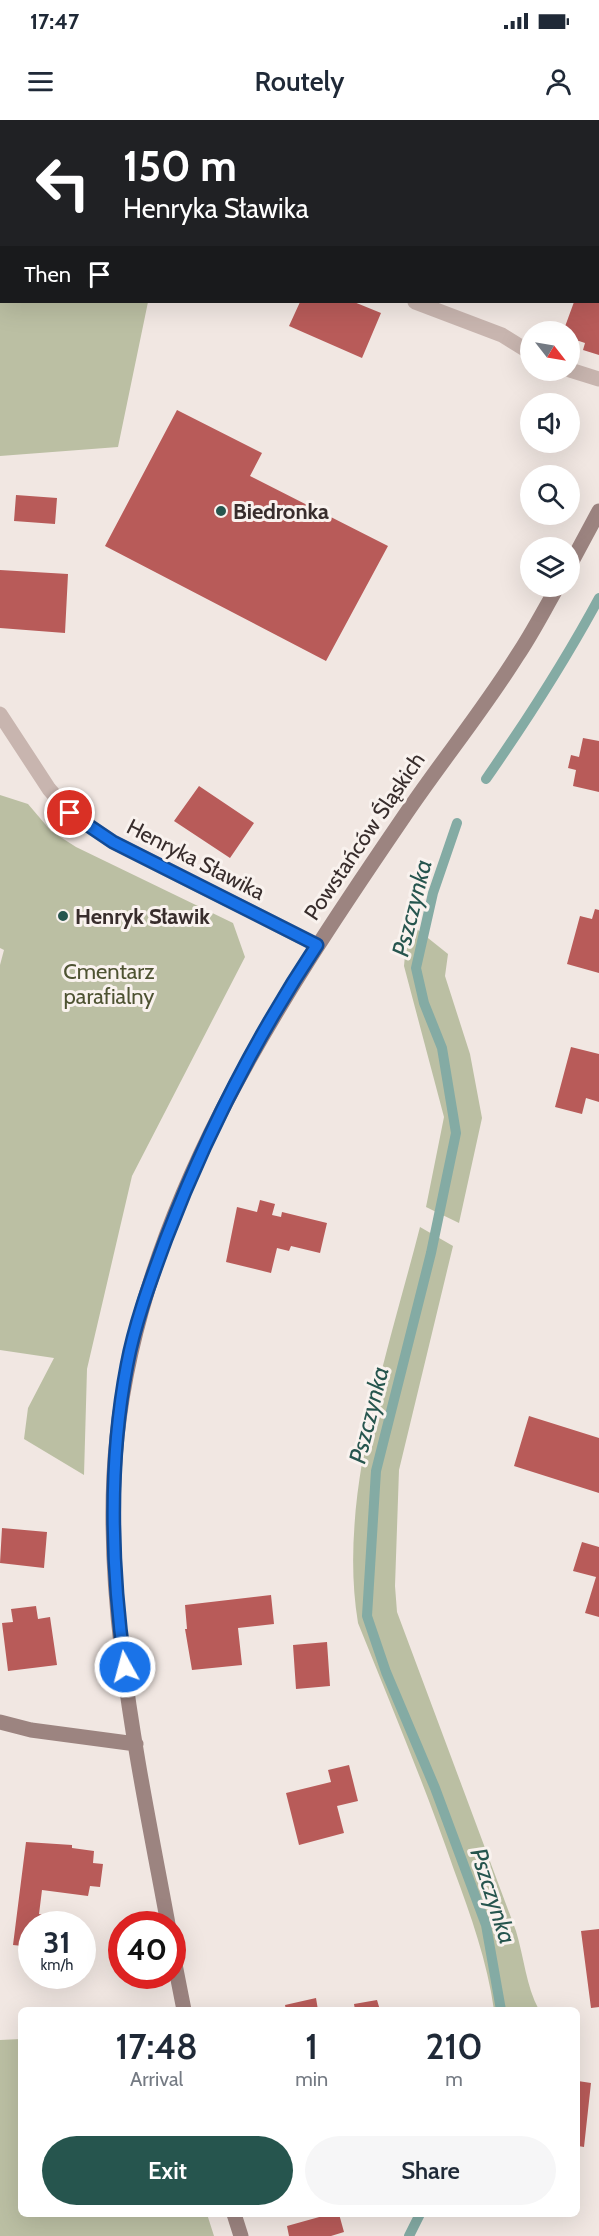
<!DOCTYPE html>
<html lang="en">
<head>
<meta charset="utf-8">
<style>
  body { margin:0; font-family:Cabin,sans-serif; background:#f6f6f7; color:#1f2937; height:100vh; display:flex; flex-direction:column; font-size:22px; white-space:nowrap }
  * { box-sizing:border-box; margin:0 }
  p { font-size:20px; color:#747a83 }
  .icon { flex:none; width:33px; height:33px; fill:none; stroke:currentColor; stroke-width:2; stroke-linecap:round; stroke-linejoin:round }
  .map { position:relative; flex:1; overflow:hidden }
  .sheet { position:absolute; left:18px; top:1887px; width:562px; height:210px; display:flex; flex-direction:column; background:#fff; border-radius:9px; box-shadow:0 6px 24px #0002 }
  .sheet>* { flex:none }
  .top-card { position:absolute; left:0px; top:0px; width:600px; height:183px; box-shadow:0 6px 24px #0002; background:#202124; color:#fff; overflow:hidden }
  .needle { width:39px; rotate:121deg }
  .buttons { position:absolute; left:520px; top:201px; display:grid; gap:12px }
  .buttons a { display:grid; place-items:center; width:60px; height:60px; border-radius:50%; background:#fff; box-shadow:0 6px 24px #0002; font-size:30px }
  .speed { position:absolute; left:18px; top:1791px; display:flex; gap:12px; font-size:30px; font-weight:700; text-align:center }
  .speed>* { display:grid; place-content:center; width:78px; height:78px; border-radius:50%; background:#fff; box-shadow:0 6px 24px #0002; line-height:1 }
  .speed small { font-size:15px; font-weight:400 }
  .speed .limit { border:9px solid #d22; background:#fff; color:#111 }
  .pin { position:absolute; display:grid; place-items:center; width:51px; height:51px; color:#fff; margin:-26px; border:3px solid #fff; border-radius:50%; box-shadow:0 2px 6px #0007 }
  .me { position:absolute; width:66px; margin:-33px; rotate:353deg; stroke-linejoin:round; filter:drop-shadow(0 0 4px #0008) }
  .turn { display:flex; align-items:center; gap:21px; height:126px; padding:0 24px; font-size:27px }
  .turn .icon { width:78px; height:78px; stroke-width:2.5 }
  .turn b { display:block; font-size:42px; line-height:51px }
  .then { display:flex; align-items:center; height:57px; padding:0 24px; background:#0003; gap:12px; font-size:22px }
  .eta { display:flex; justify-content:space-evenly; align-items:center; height:102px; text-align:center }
  .eta b { font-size:36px; font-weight:600; line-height:42px }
  .cta { display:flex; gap:12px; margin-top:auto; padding:12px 24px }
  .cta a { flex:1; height:69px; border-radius:36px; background:#26554e; color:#fff; font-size:24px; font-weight:600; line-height:69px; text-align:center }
  .cta a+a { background:#f6f6f7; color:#1f2937 }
  .status { display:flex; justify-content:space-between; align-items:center; height:42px; padding:0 30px; background:#fff; direction:ltr }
  .status svg { height:16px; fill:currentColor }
  header { display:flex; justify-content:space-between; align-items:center; height:78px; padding:0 24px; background:#fff; font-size:27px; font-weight:600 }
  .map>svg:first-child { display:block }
  .green { fill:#bbbfa3 }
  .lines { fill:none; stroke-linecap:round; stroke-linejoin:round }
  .stream { stroke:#84aba4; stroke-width:10 }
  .building { fill:#b85b59 }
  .lane { stroke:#c8b5af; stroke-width:15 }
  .street { stroke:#c8b5af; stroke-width:15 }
  .secondary { stroke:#9c8480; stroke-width:15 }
  .route-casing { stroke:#114b97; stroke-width:15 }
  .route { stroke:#1a73e8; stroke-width:10 }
  .poi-dot { fill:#26554e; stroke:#f9f2ee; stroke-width:2 }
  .labels { text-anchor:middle; stroke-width:6; stroke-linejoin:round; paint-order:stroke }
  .poi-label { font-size:22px; font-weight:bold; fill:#382d2c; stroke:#f9f2ee; text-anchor:start }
  .street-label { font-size:22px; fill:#382d2c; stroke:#f9f2ee }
  .park-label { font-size:22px; fill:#4e5332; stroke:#f9f2ee }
  .water-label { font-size:24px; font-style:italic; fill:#26554e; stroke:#f9f2ee }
</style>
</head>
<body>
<div class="status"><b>17:47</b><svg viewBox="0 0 49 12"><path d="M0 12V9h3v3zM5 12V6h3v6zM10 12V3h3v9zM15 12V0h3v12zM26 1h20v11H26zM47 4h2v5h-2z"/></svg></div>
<header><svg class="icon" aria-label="menu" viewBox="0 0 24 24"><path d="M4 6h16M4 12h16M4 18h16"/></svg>Routely<svg class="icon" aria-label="person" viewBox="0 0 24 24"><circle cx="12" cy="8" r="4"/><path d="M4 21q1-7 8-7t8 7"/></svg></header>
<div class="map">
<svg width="599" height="2116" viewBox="0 0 599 2116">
  <rect width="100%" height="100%" fill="#f1e7e2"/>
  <path class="green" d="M0,0L61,1L2,2V182H148L118,327L0,336Z
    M0,675L28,684L51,711L76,727L233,803L245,837L132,1056L87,1249L84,1355L24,1319L28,1288L54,1238L0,1230V845L4,830L0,828Z
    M408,802L448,834L445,856L470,934L482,998L459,1103L426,1087L444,997L404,846Z
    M420,1107L453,1126L399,1350L395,1466L397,1492L516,1811C524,1837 526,1866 539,1890H494C487,1841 471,1796 454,1750C425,1666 391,1585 358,1503C337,1377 389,1229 420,1107Z
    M21,1919V2094H207L214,2116H0V1920Z"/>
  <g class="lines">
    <path class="stream" d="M486,659C527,600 565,541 599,478
      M457,703L433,773L416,848L424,883L442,928L456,1013L431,1133L376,1351L367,1496L386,1552L435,1668L486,1805L501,1890
      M409,2116L420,2094"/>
  </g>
  <path class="building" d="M300,182H354L381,193L362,238L289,206Z
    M574,182H599V235L583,230L585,223L570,218V212H563Z
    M177,290L262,333L250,356L388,426L326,541L105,426Z
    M16,375L57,378L55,404L14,401Z
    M0,450L68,454L65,513L0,508Z
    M583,618L599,621V672L573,666L576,650L568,648L571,635L579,637Z
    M199,666L254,703L230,738L174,701Z
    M595,789L599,790V853L567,844L580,796L592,799Z
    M571,927L599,934V982L586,978L582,994L555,987Z
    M260,1080L275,1084L272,1095L281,1097L282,1092L327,1103L320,1133L291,1126L289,1131L277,1128L271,1153L226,1142L237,1087L257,1092Z
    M529,1296L599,1318V1373L514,1346Z
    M2,1408L47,1412L44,1448L0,1443Z
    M582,1422L599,1427V1497L585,1493L596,1457L573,1451Z
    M271,1475L274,1504L238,1508L242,1545L192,1550L185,1509H187L185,1485Z
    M36,1486L38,1499L50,1497L57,1545L8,1551L2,1503L13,1502L11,1489Z
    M327,1522L330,1566L296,1569L293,1525Z
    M349,1645L358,1681L337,1686L344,1713L299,1725L286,1673L331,1662L328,1650Z
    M26,1722L72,1725V1728L94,1731L93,1743L103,1744L100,1767L90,1766L88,1776L42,1770L39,1794L49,1796L48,1804H32V1827L13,1825Z
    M599,1809V1887L591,1888L581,1811Z
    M316,1878L318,1890H286L285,1885Z
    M377,1880L380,1890H355L354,1884Z
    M578,1961L591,1963L584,2027L578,2026Z
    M330,2094H339L344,2112L331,2116H289L287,2106Z"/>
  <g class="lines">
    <path class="lane" d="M87,0L89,2
      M415,182L502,215L531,233
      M570,250L599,259"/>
    <path class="street" d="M0,594L49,669L70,693L113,722L317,825"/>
    <path class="secondary" d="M570,445L599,391
      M0,1602L31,1610L136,1624
      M168,1804C140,1652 100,1472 117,1317C141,1088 276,884 403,698C440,643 482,592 517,536C532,514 544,490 558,466
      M172,1829L184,1890
      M234,2094L241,2116"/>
  </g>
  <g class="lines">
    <g class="route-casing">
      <path id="route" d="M70,693L113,722L317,825C256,917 205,1017 166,1119C151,1160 135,1202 127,1245C108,1344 111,1447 125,1547"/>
    </g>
    <use href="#route" class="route"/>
  </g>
  <g class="poi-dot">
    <circle cx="221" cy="391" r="6"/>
    <circle cx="63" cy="796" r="6"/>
  </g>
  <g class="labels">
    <g class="poi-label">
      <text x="233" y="399">Biedronka</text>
      <text x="75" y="804">Henryk Sławik</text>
    </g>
    <g class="street-label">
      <text transform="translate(364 716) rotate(-56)" y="8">Powstańców Śląskich</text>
      <text transform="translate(196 739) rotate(27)" y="8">Henryka Sławika</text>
    </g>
    <g class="park-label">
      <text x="109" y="859">Cmentarz<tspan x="109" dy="25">parafialny</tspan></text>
    </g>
    <g class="water-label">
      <text transform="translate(412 788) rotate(-76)" y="8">Pszczynka</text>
      <text transform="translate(369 1295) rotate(-76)" y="8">Pszczynka</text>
      <text transform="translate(493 1776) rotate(72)" y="8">Pszczynka</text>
    </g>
  </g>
</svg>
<div class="buttons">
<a><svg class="needle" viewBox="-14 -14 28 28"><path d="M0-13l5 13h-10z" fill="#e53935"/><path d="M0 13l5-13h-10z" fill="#747a83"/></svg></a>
<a><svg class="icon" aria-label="sound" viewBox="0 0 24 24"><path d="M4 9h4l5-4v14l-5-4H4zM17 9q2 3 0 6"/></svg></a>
<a><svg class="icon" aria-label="search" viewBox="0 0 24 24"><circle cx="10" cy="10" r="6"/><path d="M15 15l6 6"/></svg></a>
<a><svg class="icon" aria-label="layers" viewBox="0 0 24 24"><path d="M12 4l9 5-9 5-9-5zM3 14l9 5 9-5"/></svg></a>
</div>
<div class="speed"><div>31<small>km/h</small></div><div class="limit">40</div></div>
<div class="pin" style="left:70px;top:693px;background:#d93025"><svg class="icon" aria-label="arrive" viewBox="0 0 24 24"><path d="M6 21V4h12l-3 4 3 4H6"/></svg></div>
<svg class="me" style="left:125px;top:1547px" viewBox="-20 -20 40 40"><circle r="17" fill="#1a73e8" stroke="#fff" stroke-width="3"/><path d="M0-11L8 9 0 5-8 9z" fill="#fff"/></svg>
<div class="top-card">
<div class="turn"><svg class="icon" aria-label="left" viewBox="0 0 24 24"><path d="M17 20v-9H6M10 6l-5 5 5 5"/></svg><div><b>150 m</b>Henryka Sławika</div></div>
<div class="then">Then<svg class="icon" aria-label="arrive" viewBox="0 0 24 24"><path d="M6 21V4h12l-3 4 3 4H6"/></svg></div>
</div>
<section class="sheet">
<div class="eta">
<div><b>17:48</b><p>Arrival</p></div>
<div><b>1</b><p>min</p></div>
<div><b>210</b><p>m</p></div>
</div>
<div class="cta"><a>Exit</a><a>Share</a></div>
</section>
</div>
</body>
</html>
